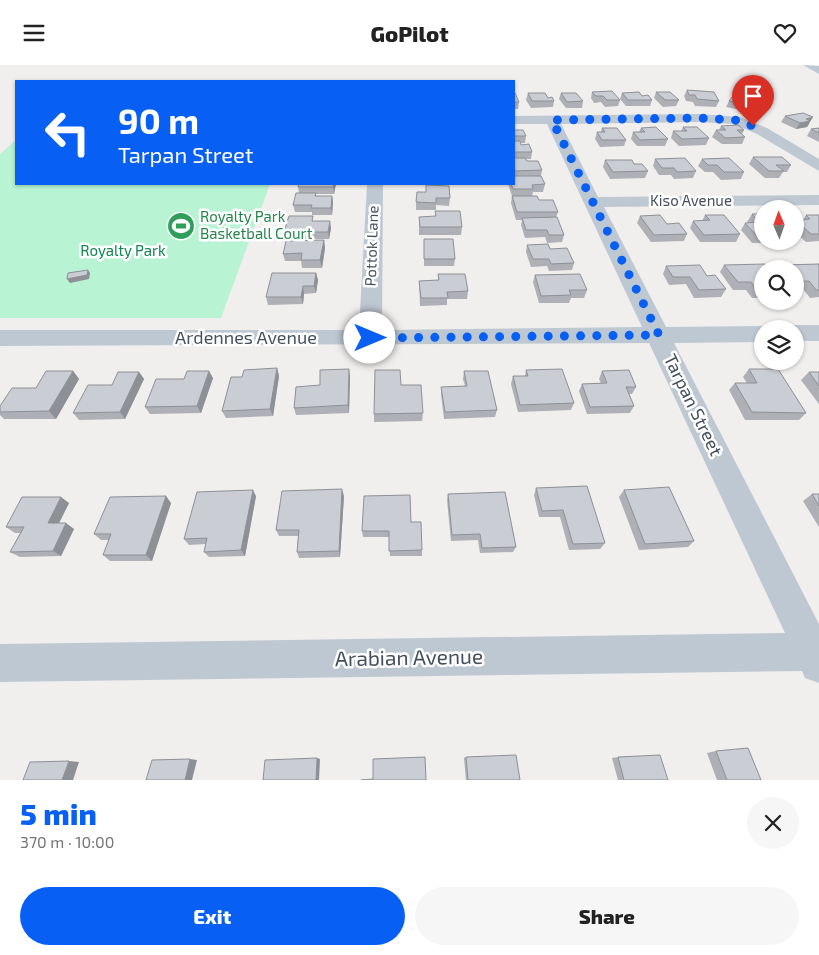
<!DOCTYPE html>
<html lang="en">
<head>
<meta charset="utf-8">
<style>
  body { margin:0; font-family:"Exo 2",sans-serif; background:#f6f6f6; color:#222; height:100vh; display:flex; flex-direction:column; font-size:19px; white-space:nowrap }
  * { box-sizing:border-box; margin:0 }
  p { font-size:16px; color:#767676 }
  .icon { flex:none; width:28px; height:28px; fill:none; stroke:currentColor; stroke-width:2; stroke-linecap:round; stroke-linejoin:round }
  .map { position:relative; height:715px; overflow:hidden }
  .panel { display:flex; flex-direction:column; background:#fff; flex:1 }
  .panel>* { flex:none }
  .top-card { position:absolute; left:15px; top:15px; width:500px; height:105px; border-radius:0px; box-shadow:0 1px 4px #0004; background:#075ff3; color:#fff; overflow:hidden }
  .needle { width:32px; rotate:358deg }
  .fabs { position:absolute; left:754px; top:135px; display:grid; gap:10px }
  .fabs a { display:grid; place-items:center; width:50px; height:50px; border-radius:50%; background:#fff; box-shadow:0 1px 4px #0004; font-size:25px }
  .pin { position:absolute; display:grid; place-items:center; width:42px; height:42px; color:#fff; margin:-51px -21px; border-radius:50% 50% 50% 0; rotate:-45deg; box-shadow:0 0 5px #0007 }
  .pin .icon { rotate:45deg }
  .me { position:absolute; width:55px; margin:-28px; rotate:90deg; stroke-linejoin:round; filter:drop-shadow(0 0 4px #0008) }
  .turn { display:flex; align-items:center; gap:18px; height:105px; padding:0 20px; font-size:22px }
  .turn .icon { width:65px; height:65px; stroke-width:2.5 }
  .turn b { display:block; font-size:35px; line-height:42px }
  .round { display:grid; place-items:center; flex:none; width:52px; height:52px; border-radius:26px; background:#f6f6f6 }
  .head { display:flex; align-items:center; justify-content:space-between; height:85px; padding:0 20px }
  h1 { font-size:30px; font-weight:800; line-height:38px; color:#075ff3 }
  .button { display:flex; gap:10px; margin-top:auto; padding:10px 20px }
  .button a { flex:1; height:58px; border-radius:30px; background:#075ff3; color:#fff; font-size:20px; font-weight:800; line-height:58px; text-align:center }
  .button a+a { background:#f6f6f6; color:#222 }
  header { display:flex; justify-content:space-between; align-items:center; height:65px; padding:0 20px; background:#fff; font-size:22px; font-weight:800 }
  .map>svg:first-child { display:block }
  .green { fill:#b8f3d3 }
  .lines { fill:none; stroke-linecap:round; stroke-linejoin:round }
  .minor { fill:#bec8d2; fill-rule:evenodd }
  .tertiary { fill:#bec8d2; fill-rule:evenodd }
  .wall { fill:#aeb0b6 }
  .shaded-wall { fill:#8d9094 }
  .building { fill:#cacdd4; stroke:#8d9094 }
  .route { stroke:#075ff3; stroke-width:9; stroke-dasharray:0 16.2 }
  .labels { text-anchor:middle; stroke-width:5; stroke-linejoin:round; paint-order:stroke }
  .far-street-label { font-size:15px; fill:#45505e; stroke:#fff }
  .far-leisure-label { font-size:15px; fill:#27864d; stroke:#fff; text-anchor:start }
  .far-park-label { font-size:15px; fill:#0e8752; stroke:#fff }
  .street-label { font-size:18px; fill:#45505e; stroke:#fff }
  .near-street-label { font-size:21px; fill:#45505e; stroke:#fff }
</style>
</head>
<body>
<header><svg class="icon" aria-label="menu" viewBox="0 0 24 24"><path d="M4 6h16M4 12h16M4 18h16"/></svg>GoPilot<svg class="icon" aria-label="heart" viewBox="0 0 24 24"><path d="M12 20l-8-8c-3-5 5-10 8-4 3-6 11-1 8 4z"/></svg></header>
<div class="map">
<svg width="819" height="715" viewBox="0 0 819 715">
  <rect width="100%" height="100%" fill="#f1eeee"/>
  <path class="green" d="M16,75V119H270L221,253H0V89Z"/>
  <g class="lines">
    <path class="minor" d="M699,49L740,52L767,63L819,94V106L757,69L733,59L699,57L561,59L598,132L819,130V140L604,142L666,262L762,261L771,264H762V277L674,278L819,559V618L805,613L802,606L0,617V579L785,568L649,278L0,281V265H359L367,119H383L382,265L642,262L547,59H514V51Z
      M795,260H819V276H795V264H786Z"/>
    <path class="tertiary" d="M803,0L819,1V9Z"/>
  </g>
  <path class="wall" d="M687,25L719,36L716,42L695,41L693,37L686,36L684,31Z
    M592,27L620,35L618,41L605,42L601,37L594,38L591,33Z
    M656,27L679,35L676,41L663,42L654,33Z
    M514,28L519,37L518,44H514Z
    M528,28L548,33L554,36L553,42L531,43L526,35Z
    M561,28L583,36L582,43H566L559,34Z
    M622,28L642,31L652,35L650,41H626L620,34Z
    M760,33L751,47L726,42L729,36Z
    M785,51L809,59L807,62L796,64L781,57Z
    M721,61L744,65L742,69L745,72L742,79H722L712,72L716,65H719Z
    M683,62L709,73L706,80L679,81L671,73L673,66H681Z
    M602,63L626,75L624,81L600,82L595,74L597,67H601Z
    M641,63L668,74L665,81H637L631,74L633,67H639Z
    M819,63V77L807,71L811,64Z
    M514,65L526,71L525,78H521V80L532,87L531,94H526L527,96L542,105L541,111L545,119L543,127H533L532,131L558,147L556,152L564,170L562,177L547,178L545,172L525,173L521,160L522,155H516L511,138L512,131L508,119H514Z
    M753,92L791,100L787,107H783L779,113H765L749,99Z
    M655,94L696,106L693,113L674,114L671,110H659L653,101Z
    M702,94L744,107L741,114L721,115L713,107H705L698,101Z
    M605,95L648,106L645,113L610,114L603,102Z
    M336,119L334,129H316V131H332L333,138L332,150H312V147H295L293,140L299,128L298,122Z
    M419,119H450L420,120Z
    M426,127L450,133L449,141L436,140V145H416V137Z
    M435,146L462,162L461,170H419V152H435Z
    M752,149H762V176H785V177L752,178L741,165L745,158H748L747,157Z
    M705,150L740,169L736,177H700L690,163L693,156H702Z
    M806,150H819V176L806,177L795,167V155H803Z
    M640,151L687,169L684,176L651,177L637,158Z
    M314,156L331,163L329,174H286L284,167Z
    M424,174L455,194L454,201H424Z
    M324,175L325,183L322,203H302L301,196H285L283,189Z
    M527,180L550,184L574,198L572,205L549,206L547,201L531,202L526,187Z
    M819,199V232L810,233L803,224H795V204H778L781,200Z
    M724,200L762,204V233H752L746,225H733L720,207Z
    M666,201L707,211L726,224L721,232L694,233L686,219L669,220L663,209Z
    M316,208L318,215L316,228L304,229L303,239L268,240L266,232Z
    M438,209L468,226L467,234H447V240L420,241L419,216L438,215Z
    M535,210L587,225L584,233H571L569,238H539L533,217Z
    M277,303L279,311L273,351L226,353L222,346Z
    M749,304L806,348L799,355H745L729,325L735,318H747L743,312Z
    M526,305L574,338L571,345L518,347L511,319L513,311H525Z
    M73,306L79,314L56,354H4L0,350V341L36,323Z
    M464,306L497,345L495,352L444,354L441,329V322L465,321L463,314Z
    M602,306L636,322L632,329H629L634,341L630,348L587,349L579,326L582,319L601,318L599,314Z
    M139,307L144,314L125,354L79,355L73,348L112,320Z
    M809,307H819V339L801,315Z
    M350,311L349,348L296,350L294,343Z
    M213,313L201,348L150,349L145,342Z
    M401,320L423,348L422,356L374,357V349Z
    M536,423L605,478L600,484L569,485L560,452H539L534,430Z
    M624,425L694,476L688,482L639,485L619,432Z
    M448,429L516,482L513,487L480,488L478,475L451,476L447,435Z
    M812,429H819V462L803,436Z
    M256,431L245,491L209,492L204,487L206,479L189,480L184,474Z
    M344,431L340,492L299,493L297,487L298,471H279L276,465Z
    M69,438L59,458L74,464L61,491L20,492L10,487L20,468H15L6,462Z
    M171,438L152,496H110L103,490L109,475H101L94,469Z
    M411,457L422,485V491H390L389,472H363L362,466Z
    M716,686L761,715H717L707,688Z
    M466,692L520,715H466L464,693Z
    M618,692L668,715H618L612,693Z"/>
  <path class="shaded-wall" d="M813,52L807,62L796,64L800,58L806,54Z
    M334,119H336L334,129L333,122Z
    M332,131L333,138L332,150L331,143Z
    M330,156L331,163L329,174L328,167Z
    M324,175L325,183L322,203L320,195Z
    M88,205L90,208L89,214L70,218L67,214Z
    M316,208L318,215L316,228L314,221Z
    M303,221L304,229L303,239L301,232Z
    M277,303L279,311L273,351L270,344Z
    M349,304L350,311L349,348L348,340Z
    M73,306L79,314L56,354L49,346Z
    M209,306L213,313L201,348L197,341Z
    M139,307L144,314L125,354L120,347Z
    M342,424L344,431L340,492L339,486Z
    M253,425L256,431L245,491L241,485Z
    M166,431L171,438L152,496L146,490Z
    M61,432L69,438L56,464L48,458Z
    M66,458L74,464L61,491L53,486Z
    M317,693L320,694L319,715H316Z
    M190,694L197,695L192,715H185Z
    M69,696L79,697L73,715H62Z"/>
  <path class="building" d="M687,25L714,27L719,36L697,34L695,30H689Z
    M612,26L620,35H607L603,31H596L592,27Z
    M639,27L642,31L648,30L652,35H628L622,28Z
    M656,27H670L679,35H665Z
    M514,28H515L519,37H514Z
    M528,28H545L548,33L552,32L554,36H532Z
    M561,28H576L583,36L567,37Z
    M735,28L760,33L754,41L729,36Z
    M803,48L813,52L806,54L810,56L800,58L785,51Z
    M738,60L744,65H737L745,72L725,73L716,65H726L721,61Z
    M656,62L668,74L640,75L633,67H645L641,63Z
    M683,62H697L709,73L682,74L673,66H687Z
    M602,63H617L626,75H602L597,67H605Z
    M819,63V68L811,64Z
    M514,65H523L526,71H514Z
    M514,76H520L521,80L529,79L532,87H514Z
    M753,92H782L791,100H776L784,106H769Z
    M514,93H525L527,96H538L542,105L514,106Z
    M685,93L696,106L677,107L674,103H662L655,94Z
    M729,93L744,107H724L717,100H708L702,94Z
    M605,95H632L634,99H642L648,106L613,107Z
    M514,111H541L545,119L532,120L533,124H513L511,119H514Z
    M299,119H334L333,122H298Z
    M426,120L449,121L450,133H436V138L416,137L417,127H426Z
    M296,128H316L315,131H332L331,143H311L312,140H293Z
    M512,131H537L539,135H553L558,147H517Z
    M435,146H460L462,162H420L419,152L436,151Z
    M752,149H762V170H756L745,158L759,157Z
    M660,150L667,159L679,158L687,169L654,170L640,151Z
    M705,150H724L740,169L704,170L693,156L710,155Z
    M806,150H819V169H811L795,155L810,154Z
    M289,151H313L312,156H330L328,167H284Z
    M557,152L564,170H549L547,165H526L522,153Z
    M424,174H453L455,194H424Z
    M324,175L320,195H301L302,188L283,189L286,176Z
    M548,179L550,184L567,183L574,198L551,199L549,194H533L527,180Z
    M765,199L769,204H762V226H758L751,217H738L724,200Z
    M819,199V225H816L809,216H795V204H784L781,200Z
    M700,200L707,211L715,210L726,224L699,225L690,212H673L666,201Z
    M88,205L87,210L67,214L68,208Z
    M272,208H316L314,221H303L301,232H266Z
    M438,209H465L468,226L447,227L448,233H421L419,216L439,215Z
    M580,209L587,225H569L571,230L541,231L535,210Z
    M277,303L270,344L222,346L231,312H242L244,305Z
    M349,304L348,340L294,343L296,322L320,320V305Z
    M562,304L574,338L520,340L513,311H528L526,305Z
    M749,304H778L806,348L752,347L735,318H757Z
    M375,305H400L401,320H421L423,348L374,349Z
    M629,305L636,322H626L634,341L590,342L582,319L607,318L602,306Z
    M46,306H73L49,346L0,347V341L12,323H36Z
    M187,306H209L197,341L145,342L156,314H184Z
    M464,306H488L497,345L445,347L441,322L467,321Z
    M118,307H139L120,347L73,348L88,320H112Z
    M809,307H819V321Z
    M587,421L605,478L573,479L563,445L542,446L536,423Z
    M669,422L694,476L645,479L624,425Z
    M342,424L339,486L297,487L299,465H276L282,426Z
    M253,425L241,485L204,487L207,473L184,474L197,427Z
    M505,427L516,482L482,483L480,469L452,470L448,429Z
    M812,429H819V441Z
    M410,430L411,457H421L422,485L389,486V466H362L364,431Z
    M166,431L146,490H103L111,469H94L110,432Z
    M22,432H61L48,458H66L53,486L10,487L24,462H6Z
    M748,683L761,715H727L716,686Z
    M516,690L520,715H468L466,692Z
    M660,690L668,715H624L618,692Z
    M425,692L426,715H361L373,714V694Z
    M317,693L316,715H263L265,695Z
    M190,694L185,715H146L152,695Z
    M69,696L62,715H23L30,697Z"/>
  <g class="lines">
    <path class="route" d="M370,273L659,270L552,55L699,53L735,55L753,61"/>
  </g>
  <defs>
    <g id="stadium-disc" transform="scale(1.4375)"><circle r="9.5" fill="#2e9e5b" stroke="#fff"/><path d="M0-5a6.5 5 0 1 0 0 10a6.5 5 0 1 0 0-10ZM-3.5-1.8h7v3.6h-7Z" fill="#fff"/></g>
  </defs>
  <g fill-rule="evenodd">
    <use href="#stadium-disc" x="181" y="161"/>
  </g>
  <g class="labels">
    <g class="far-street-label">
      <text x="691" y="141">Kiso Avenue</text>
      <text transform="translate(372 181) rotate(-88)" y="5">Pottok Lane</text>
    </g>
    <g class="far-leisure-label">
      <text x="200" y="157">Royalty Park<tspan x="200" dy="17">Basketball Court</tspan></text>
    </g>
    <g class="far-park-label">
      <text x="123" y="191">Royalty Park</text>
    </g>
    <g class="street-label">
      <text x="246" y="279">Ardennes Avenue</text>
      <text transform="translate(693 340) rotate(64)" y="6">Tarpan Street</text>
    </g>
    <g class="near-street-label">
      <text transform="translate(409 593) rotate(-1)" y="7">Arabian Avenue</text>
    </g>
  </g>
</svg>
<div class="fabs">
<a><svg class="needle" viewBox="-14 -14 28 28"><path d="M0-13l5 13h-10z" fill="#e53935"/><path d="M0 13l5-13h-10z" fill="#767676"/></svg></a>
<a><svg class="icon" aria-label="search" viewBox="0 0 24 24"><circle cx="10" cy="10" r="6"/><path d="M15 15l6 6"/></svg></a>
<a><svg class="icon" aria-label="layers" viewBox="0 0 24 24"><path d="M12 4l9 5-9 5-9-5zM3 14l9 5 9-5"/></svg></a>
</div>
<div class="pin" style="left:753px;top:61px;background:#d93025"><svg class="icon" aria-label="arrive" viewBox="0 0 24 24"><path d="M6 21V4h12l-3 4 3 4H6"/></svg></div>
<svg class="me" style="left:370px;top:273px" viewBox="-20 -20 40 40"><circle r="19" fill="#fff"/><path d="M0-13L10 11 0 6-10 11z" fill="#075ff3"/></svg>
<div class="top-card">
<div class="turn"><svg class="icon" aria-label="left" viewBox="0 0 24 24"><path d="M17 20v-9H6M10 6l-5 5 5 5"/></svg><div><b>90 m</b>Tarpan Street</div></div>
</div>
</div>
<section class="panel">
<div class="head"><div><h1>5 min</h1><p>370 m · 10:00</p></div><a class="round"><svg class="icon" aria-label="close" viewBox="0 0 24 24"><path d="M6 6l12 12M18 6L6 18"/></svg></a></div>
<div class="button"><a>Exit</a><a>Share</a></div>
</section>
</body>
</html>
